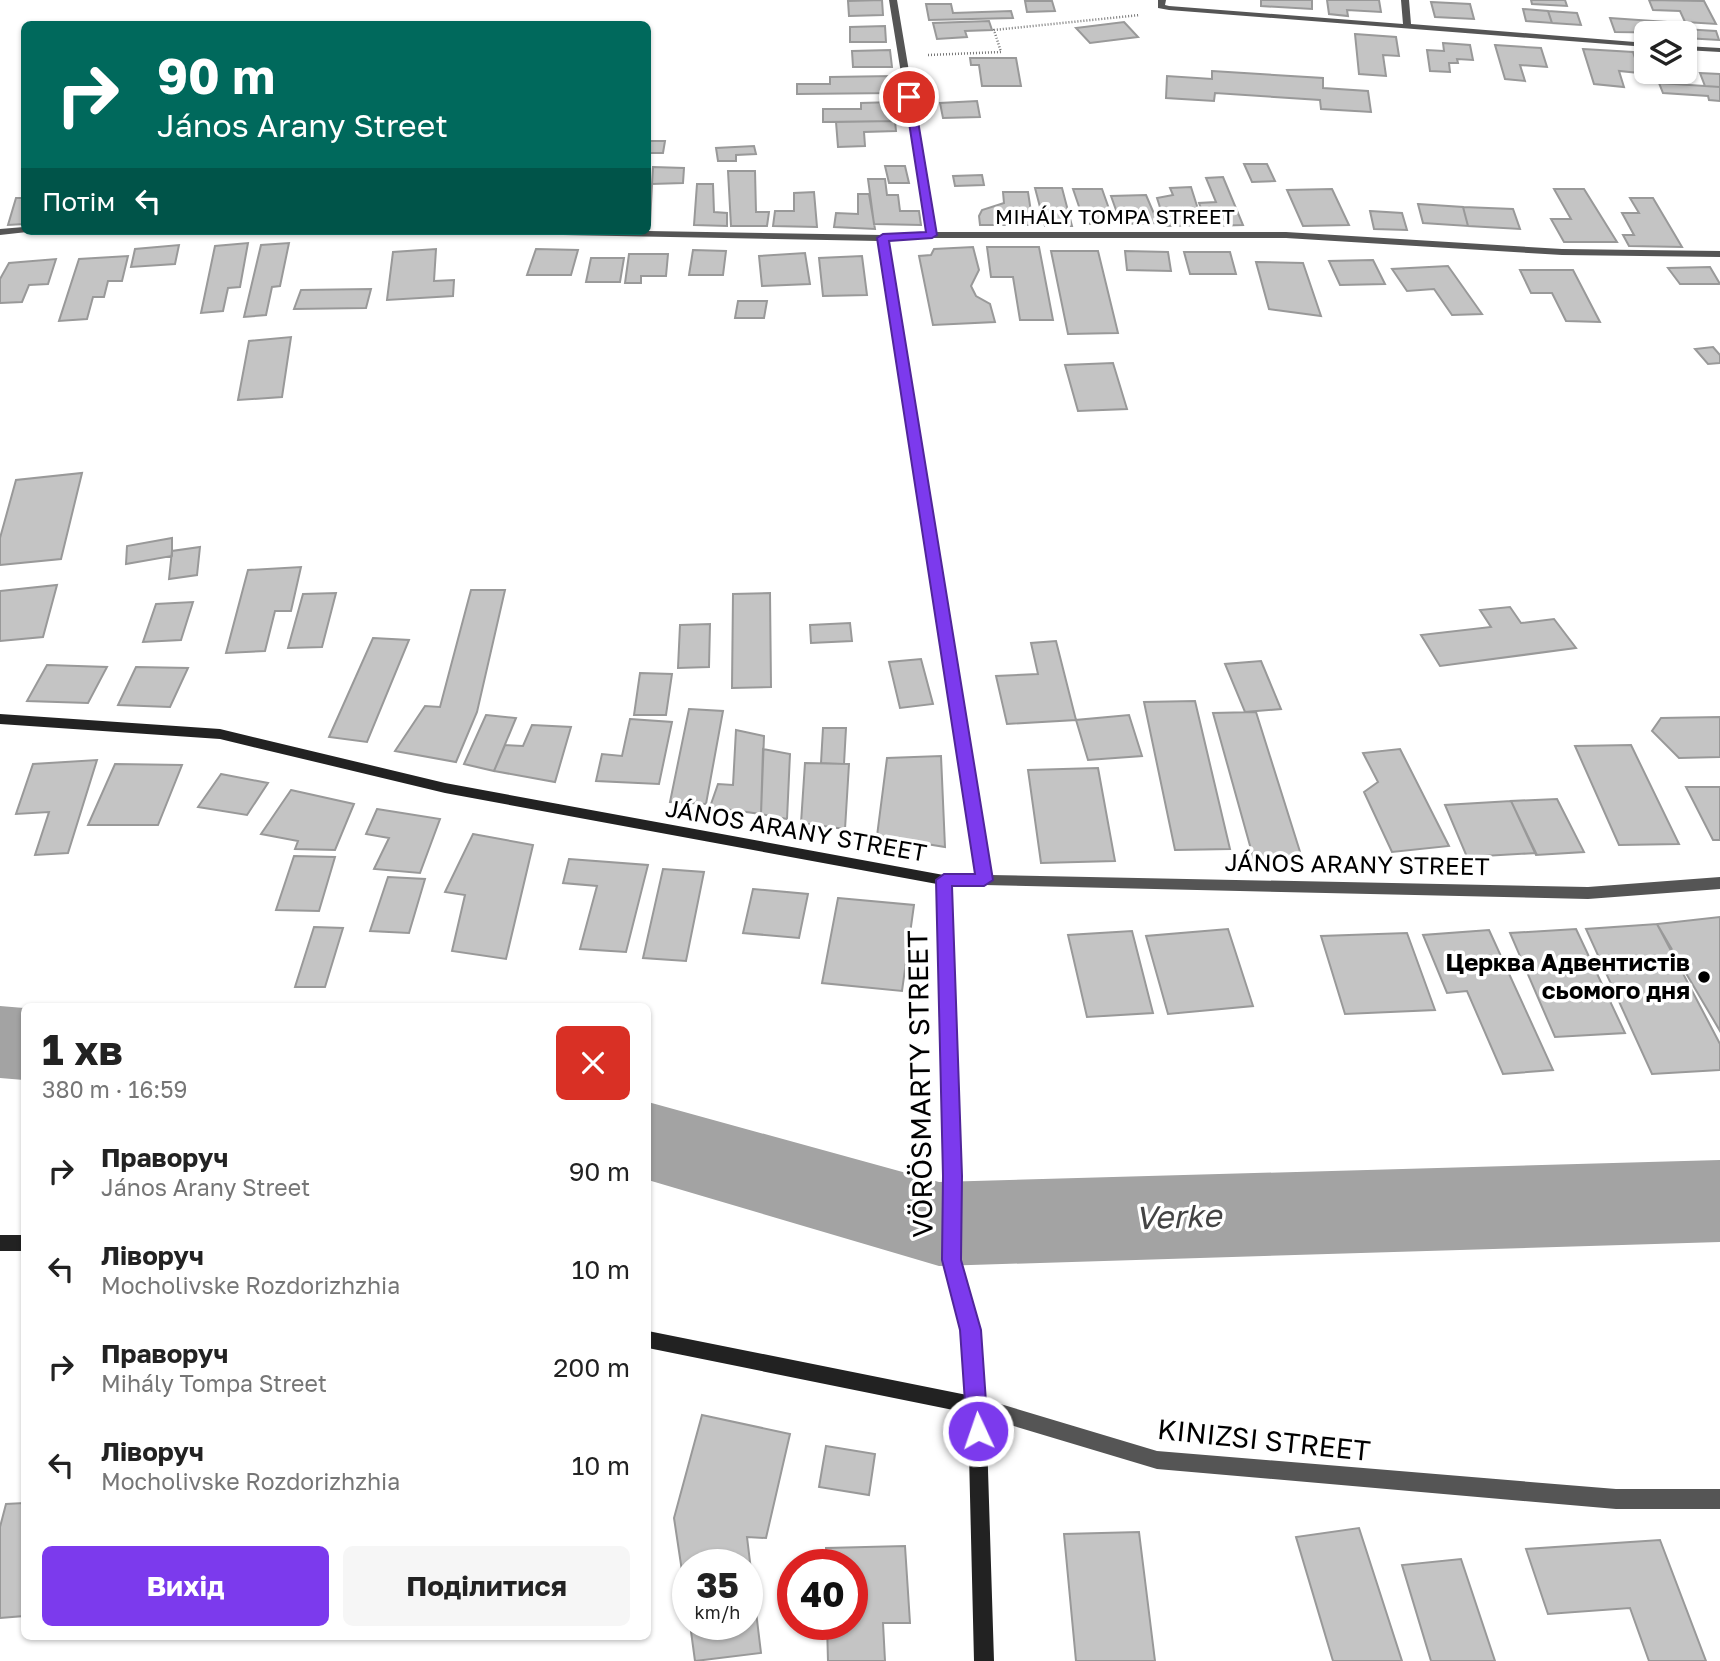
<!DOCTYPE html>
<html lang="uk">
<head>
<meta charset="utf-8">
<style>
  body { margin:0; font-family:"Golos Text",sans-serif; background:#f6f6f6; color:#222; height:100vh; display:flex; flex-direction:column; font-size:26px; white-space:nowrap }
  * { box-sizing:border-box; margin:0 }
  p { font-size:23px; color:#767676 }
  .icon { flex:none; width:38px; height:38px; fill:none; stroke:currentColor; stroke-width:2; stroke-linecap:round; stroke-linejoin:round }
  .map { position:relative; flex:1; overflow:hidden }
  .details { position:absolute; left:21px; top:1003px; width:630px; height:637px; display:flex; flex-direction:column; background:#fff; border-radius:10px; box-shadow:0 2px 5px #0004 }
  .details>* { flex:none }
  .banner { position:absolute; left:21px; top:21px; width:630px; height:214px; border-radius:10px; box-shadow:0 2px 5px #0004; background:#00695c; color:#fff; overflow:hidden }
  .controls { position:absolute; left:1634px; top:21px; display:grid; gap:14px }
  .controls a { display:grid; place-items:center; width:63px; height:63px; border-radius:10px; background:#fff; box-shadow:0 2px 5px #0004; font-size:35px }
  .speed { position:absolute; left:672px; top:1549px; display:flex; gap:14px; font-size:35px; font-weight:700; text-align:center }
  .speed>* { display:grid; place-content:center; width:91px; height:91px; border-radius:50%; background:#fff; box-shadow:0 2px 5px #0004; line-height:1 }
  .speed small { font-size:18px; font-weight:400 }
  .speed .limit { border:10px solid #d22; background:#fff; color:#111 }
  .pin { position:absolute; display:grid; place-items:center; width:60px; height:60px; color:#fff; margin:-30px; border:4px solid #fff; border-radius:50%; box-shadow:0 2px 7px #0007 }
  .me { position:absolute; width:77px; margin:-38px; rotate:357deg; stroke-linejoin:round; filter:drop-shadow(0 0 5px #0008) }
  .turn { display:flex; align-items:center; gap:24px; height:147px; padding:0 21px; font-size:32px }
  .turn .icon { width:91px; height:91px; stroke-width:2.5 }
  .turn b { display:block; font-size:49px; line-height:60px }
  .then { display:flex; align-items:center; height:66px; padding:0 21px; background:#0003; gap:14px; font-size:26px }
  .round { display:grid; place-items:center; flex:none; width:74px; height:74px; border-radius:10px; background:#f6f6f6 }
  .overview { display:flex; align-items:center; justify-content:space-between; height:119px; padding:0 21px }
  h1 { font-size:42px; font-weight:700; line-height:52px }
  .button { display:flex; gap:14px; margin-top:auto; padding:14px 21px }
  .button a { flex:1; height:80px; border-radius:10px; background:#7c3aed; color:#fff; font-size:28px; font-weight:700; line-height:80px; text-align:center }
  .button a+a { background:#f6f6f6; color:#222 }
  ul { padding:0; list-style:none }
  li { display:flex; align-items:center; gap:21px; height:98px; padding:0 21px }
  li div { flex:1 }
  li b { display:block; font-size:26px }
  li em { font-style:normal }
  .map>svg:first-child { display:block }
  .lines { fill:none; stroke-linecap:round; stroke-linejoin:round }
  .river { fill:#a3a3a3; fill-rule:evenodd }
  .building { fill:#c4c4c4; stroke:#999; stroke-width:2 }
  .path { stroke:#777; stroke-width:2.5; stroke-dasharray:1 2; stroke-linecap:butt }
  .street { fill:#555; fill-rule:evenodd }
  .secondary { fill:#222; fill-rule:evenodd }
  .route { fill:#7c3aed; stroke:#51269a; stroke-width:2 }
  .poi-dot { fill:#000; stroke:#fff; stroke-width:2.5 }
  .labels { text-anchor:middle; stroke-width:7; stroke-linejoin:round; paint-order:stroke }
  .far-street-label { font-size:21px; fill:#000; stroke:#fff }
  .street-label { font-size:24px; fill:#000; stroke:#fff }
  .poi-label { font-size:24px; font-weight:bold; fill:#000; stroke:#fff; text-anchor:end }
  .near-street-label { font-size:28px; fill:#000; stroke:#fff }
  .near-water-label { font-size:32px; font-style:italic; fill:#444; stroke:#fff }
</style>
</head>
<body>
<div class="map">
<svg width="1720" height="1661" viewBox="0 0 1720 1661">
  <rect width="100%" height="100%" fill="#fff"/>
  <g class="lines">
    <path class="river" d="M0,1006L24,1008V1080L0,1078Z
      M648,1102L939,1182L1720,1160V1242L939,1266L648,1180Z"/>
  </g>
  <path class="building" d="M882,0L883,15L849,16L848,1Z
    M1261,0H1312V9L1261,6Z
    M1327,0H1379L1381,12L1347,10L1348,16L1329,14Z
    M1531,0H1565L1567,6L1532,4Z
    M1649,0L1704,1L1716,24L1685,22L1680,11L1653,10Z
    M1025,1H1052L1055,11L1027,12Z
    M1431,2L1470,4L1474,19L1435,17Z
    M926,4H951L953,13L1011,11L1013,18L929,20Z
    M1523,9L1548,11L1552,23L1526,21Z
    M1548,11L1577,13L1581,25L1552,23Z
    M1610,18L1681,23L1683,29L1716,31L1719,40L1685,38V33L1615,32Z
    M989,21L992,30L965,31L967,37L937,39L933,23Z
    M1124,22L1138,37L1090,43L1076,28Z
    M885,26L886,42H850V27Z
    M1355,34L1396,37L1399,56L1383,55L1386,76L1359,74Z
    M1443,43L1470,45L1473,60L1457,59L1458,63H1449L1450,72L1430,71L1427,50L1444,51Z
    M1495,45L1541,48L1547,67L1520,65L1525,81L1505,79Z
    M1583,49L1633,52L1640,73L1619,71L1624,87L1594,84Z
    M890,50L892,67H853L852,51Z
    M970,58H1016L1021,86H982L979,65H971Z
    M1212,71L1323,78V88L1368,91L1371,112L1321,109L1320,100L1215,93L1214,101L1166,98L1167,76L1212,79Z
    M1700,73L1720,74V87L1705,86Z
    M893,76L895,93L797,94V84H830V77Z
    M1659,83L1720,87V101L1709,100L1708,96L1663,93Z
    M977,101L980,117L943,118L940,103Z
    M894,102L895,121L823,122V109H861V103Z
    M895,121L896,131L864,132L865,146L838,147L836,122Z
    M648,141H665L663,153H648Z
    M754,146L756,154L736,155V161H718L716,148Z
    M1244,164H1267L1275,181L1252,182Z
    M885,166H905L909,183H889Z
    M653,167L684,168L683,183L652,184Z
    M728,171H755L756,212H769L767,226H731Z
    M982,175L984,185L955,186L953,176Z
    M1223,177L1243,225L1208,226L1199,203L1216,202L1206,178Z
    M868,179H885L887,195H898L900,211H919L921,225L874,224Z
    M648,184H652L650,224H648Z
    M697,184H713L714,212L727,213V226L694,225Z
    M1191,187L1203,225L1166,226L1157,198L1173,195L1170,188Z
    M1035,188H1062L1072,226H1045Z
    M1073,189H1102L1114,223L1085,224Z
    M1332,189L1349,225L1303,226L1287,190Z
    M1554,189H1584L1617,242H1564L1551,219H1571Z
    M814,192L817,227L773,226L775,211H794V193Z
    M1003,192H1028L1033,225H980L979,216L982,210L1004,203Z
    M858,194H869L875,229L834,227L836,213L858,214Z
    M1146,195L1158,223L1121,224L1111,196Z
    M16,198H24V224L8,225Z
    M1630,198H1653L1682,247L1629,246L1623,235H1634L1622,213H1639Z
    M1418,204L1463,207L1468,226L1423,223Z
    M1463,207L1513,209L1520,229L1468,226Z
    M1370,211L1402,213L1407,230L1374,229Z
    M248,243L240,287L228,288L223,311L201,313L215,246Z
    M289,243L280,286L272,287L266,315L244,317L261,245Z
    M179,245L175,264L131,267L135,249Z
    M973,247L979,270L971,286L976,296L990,304L995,322L933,325L919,256L931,255L934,249Z
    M987,247H1039L1053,320H1020L1013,277H991Z
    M436,249L434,281L454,280L453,296L387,300L393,252Z
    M536,249L578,250L571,275H527Z
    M693,250L726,251L723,275H689Z
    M1051,251H1098L1118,333L1068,334Z
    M1125,251L1168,252L1171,271L1127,270Z
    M1184,252H1230L1236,274H1190Z
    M805,253L810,284L762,286L759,256Z
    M629,254H668L666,276H641V283H625Z
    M128,256L122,281H108L104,297H93L87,319L59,321L79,259Z
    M862,256L867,295L823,296L819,258Z
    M591,258H624L620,282H586Z
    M56,259L48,284L29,285L22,302L0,303V279L9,263Z
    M1373,260L1385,284L1340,285L1329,261Z
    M1256,262L1303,263L1321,316L1269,309Z
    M1448,266L1482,314L1452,315L1434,289L1407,291L1392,269Z
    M1710,267L1720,284H1680L1668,268Z
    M1520,270H1573L1600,322L1566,321L1552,293H1531Z
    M371,289L366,308L294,309L301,290Z
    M738,301H767L764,318H735Z
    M291,337L282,397L238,400L249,341Z
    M1713,347L1720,355V363L1708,364L1695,349Z
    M1113,363L1127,409L1078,411L1065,365Z
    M82,473L61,559L0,565V538L16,480Z
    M172,538V556L126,564L127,546Z
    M200,547L197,575L169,579L172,551Z
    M301,567L291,611H275L265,651L226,653L248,570Z
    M57,585L43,637L0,641V591Z
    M471,590H505L477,712L456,762L395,751L425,706L440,707Z
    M336,593L322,647L288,648L303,594Z
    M770,593L771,687L732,688L733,594Z
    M193,602L181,640L143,642L156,604Z
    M1510,607L1521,623L1554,619L1576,648L1440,666L1421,635L1491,627L1480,610Z
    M850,623L852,641L811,643L810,625Z
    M710,624L709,667L678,668L680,625Z
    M373,638L409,640L367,742L329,737Z
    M1056,641L1076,720L1007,724L996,676L1038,674L1031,643Z
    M921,659L933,704L900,708L889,662Z
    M1261,661L1281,709L1245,712L1225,664Z
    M47,665L107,667L88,703L27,701Z
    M136,667L188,668L170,707L118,705Z
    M640,673L672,674L666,715H634Z
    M1195,701L1230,849L1175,850L1144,702Z
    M689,709L723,711L706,804L670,802Z
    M1256,712L1302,858L1254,860L1213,713Z
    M486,715L516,718L494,771L464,764Z
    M1129,715L1142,756L1088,760L1076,720Z
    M1720,717V757L1679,758L1652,731L1661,718Z
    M630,719L672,722L659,784L596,781L602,754L622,756Z
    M532,725L571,727L555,782L494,771L505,745L523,746Z
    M823,728H846L844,764L821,763Z
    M736,730L764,736L761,814L710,807L718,784L733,785Z
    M1631,745L1679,844L1619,845L1575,746Z
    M763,749L790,754L787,819L761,814Z
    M1400,749L1449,846L1392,852L1364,792L1378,782L1363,753Z
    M941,756L945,847L877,836L887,758Z
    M97,760L68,853L35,855L49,812L16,814L33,764Z
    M805,763L849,764L845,829L801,823Z
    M115,764L182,765L158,825H88Z
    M1098,768L1115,861L1041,863L1028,770Z
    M221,774L268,783L247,815L198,807Z
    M1686,787H1720V840H1713Z
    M291,790L354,804L335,850L295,849L298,841L261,834Z
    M1557,799L1584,852L1536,855L1511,801Z
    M1511,801L1536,853L1467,857L1445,805Z
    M377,809L440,819L420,873L374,869L389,838L366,834Z
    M473,834L533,845L506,959L452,951L465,895L445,892Z
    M294,856L335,857L319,911L276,910Z
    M569,859L648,865L626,952L580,949L597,886L563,883Z
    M663,869L704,872L686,961L643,958Z
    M388,877L425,879L409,933L370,931Z
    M753,889L808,894L799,938L743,933Z
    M838,898L914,905L902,991L822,983Z
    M1720,917V1031L1657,924Z
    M1657,924L1720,1044V1070L1652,1074L1586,929Z
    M314,927L343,928L325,987H295Z
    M1228,929L1253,1006L1168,1014L1146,936Z
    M1576,929L1625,1033L1555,1037L1510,933Z
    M1489,930L1553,1070L1503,1074L1467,991L1447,993L1423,935Z
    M1132,931L1153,1013L1087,1017L1068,935Z
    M1407,933L1435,1010L1345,1014L1321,936Z
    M702,1415L790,1434L766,1538L747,1537L761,1653L695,1661L690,1624H747V1564H688V1611L674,1518Z
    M826,1446L875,1454L869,1495L819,1487Z
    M24,1503V1616L0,1618V1527L6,1504Z
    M1359,1528L1402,1661H1333L1296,1537Z
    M1139,1532L1155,1661H1076L1064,1534Z
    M1660,1540L1706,1661H1649L1630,1608L1548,1614L1526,1549Z
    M905,1546L910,1623H883L885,1661H828L827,1624H852V1564H826V1548Z
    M1461,1559L1495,1661H1431L1402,1565Z"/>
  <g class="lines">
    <path class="path" d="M928,55L1001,52L994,30L1140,15"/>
    <path class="street" d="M889,0H897L936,232H1286L1562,249L1720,251V257L1562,255L1286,238H932L888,241L990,875L1588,887L1720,877V889L1588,899L939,884L937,880L939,876L944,875H976L879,241L510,234L505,231H648L883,235L927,232Z
      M1158,0H1166L1165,5L1169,6L1403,24L1401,0H1409L1411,24L1647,43V47L1169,10L1158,8Z
      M1685,46L1720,48V52L1685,50Z
      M24,227V231L27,232L0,235V229Z
      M977,1397L1157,1451L1616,1489H1720V1509H1616L1157,1469L977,1415L970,1412L968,1406L970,1400Z"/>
    <path class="secondary" d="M0,714L220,729L445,783L949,876L951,880L960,1176V1260L979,1330L986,1406L994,1661H974L968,1413L648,1348V1331L967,1395L961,1330L942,1260L944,1176L937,884L445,793L220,739L0,724Z
      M0,1235H24V1251H0Z"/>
  </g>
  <path class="route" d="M909,95L914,97L937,235L932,238L889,241L993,880L984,886H952L962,1176L961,1260L981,1330L988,1431L985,1439L978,1442L970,1439L967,1431L960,1330L942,1260L943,1176L936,880L944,874H975L877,238L883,234L926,232L905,97Z"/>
  <circle class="poi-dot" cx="1704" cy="977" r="7"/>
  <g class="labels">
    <g class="far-street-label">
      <text x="1115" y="224">MIHÁLY TOMPA STREET</text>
    </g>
    <g class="street-label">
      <text transform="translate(796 831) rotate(10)" y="8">JÁNOS ARANY STREET</text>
      <text transform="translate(1357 865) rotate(1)" y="8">JÁNOS ARANY STREET</text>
    </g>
    <g class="poi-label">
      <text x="1690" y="971">Церква Адвентистів<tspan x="1690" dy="28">сьомого дня</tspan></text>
    </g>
    <g class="near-street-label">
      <text transform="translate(920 1084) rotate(-91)" y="10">VÖRÖSMARTY STREET</text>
      <text transform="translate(1264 1440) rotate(6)" y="10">KINIZSI STREET</text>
    </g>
    <g class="near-water-label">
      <text transform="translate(1178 1217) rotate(-2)" y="11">Verke</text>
    </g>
  </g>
</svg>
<div class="controls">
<a><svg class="icon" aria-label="layers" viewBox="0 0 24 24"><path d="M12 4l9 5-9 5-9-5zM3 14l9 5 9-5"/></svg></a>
</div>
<div class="speed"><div>35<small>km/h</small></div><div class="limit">40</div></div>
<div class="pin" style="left:909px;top:97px;background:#d93025"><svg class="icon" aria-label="arrive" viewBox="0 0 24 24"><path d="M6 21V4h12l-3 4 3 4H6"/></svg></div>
<svg class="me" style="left:978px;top:1431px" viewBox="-20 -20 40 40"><circle r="17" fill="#7c3aed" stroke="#fff" stroke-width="3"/><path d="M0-11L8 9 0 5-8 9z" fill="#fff"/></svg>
<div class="banner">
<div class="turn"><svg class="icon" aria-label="right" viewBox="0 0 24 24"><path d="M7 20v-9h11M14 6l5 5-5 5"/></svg><div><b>90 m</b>János Arany Street</div></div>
<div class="then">Потім<svg class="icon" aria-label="left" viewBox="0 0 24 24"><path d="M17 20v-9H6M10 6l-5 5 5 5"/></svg></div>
</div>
<section class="details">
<div class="overview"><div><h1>1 хв</h1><p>380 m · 16:59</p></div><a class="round" style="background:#d93025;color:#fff"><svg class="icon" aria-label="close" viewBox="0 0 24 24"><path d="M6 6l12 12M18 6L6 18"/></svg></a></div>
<ul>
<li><svg class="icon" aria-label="right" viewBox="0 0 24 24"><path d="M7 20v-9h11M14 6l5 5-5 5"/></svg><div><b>Праворуч</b><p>János Arany Street</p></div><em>90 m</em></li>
<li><svg class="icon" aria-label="left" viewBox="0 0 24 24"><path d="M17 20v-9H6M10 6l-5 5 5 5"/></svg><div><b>Ліворуч</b><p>Mocholivske Rozdorizhzhia</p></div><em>10 m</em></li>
<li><svg class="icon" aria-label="right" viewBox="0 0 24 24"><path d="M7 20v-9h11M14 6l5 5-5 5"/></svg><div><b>Праворуч</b><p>Mihály Tompa Street</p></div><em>200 m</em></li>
<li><svg class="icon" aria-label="left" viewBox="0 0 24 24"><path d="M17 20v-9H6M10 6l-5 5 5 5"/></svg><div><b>Ліворуч</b><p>Mocholivske Rozdorizhzhia</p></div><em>10 m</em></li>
</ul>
<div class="button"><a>Вихід</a><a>Поділитися</a></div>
</section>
</div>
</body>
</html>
